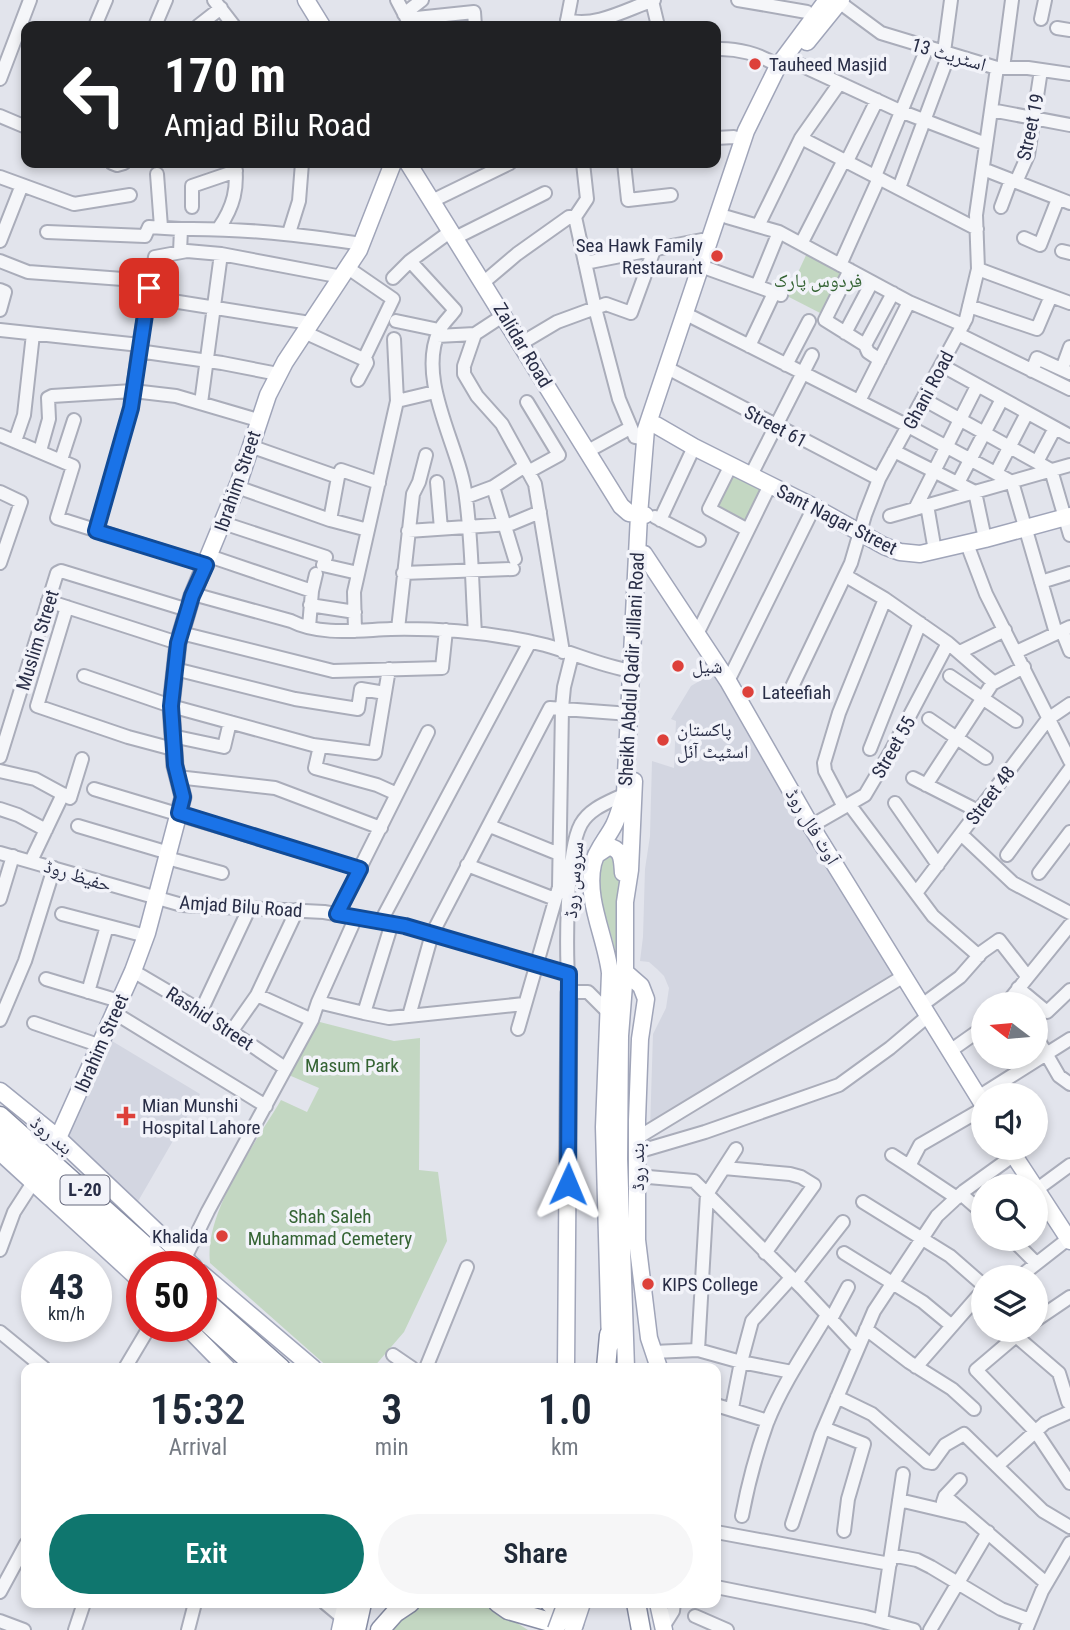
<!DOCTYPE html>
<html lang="en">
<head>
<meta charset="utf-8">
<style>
  body { margin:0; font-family:"Roboto Condensed","Noto Naskh Arabic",sans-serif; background:#f6f6f7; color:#1f2937; height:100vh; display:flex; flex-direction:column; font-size:26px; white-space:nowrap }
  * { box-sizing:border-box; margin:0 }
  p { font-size:23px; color:#747a83 }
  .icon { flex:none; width:38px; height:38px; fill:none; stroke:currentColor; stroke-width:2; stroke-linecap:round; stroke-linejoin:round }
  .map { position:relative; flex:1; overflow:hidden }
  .sheet { position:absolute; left:21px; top:1363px; width:700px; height:245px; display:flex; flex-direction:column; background:#fff; border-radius:14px; box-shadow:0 4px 10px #0003 }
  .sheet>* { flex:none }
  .banner { position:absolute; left:21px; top:21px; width:700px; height:147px; border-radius:14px; box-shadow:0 4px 10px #0003; background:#202124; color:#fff; overflow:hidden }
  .needle { width:46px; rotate:286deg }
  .buttons { position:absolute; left:971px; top:992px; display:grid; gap:14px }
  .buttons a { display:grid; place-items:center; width:77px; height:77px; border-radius:50%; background:#fff; box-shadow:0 4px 10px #0003; font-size:35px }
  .speed { position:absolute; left:21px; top:1251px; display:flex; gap:14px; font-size:35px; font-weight:700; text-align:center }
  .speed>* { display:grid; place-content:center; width:91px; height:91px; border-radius:50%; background:#fff; box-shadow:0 4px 10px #0003; line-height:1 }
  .speed small { font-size:18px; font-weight:400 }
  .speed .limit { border:10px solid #d22; background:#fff; color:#111 }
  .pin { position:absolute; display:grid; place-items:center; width:60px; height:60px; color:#fff; margin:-30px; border-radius:14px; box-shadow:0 4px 10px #0006 }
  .me { position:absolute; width:77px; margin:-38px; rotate:1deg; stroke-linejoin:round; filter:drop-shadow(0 0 5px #0008) }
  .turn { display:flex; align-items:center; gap:24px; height:147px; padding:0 28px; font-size:32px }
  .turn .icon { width:91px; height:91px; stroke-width:2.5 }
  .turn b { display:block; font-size:49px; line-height:60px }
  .eta { display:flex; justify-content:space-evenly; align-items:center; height:119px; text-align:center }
  .eta b { font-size:42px; font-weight:600; line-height:49px }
  .button { display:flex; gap:14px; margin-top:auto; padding:14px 28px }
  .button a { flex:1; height:80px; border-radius:42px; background:#0f766e; color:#fff; font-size:28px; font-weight:600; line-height:80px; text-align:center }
  .button a+a { background:#f6f6f7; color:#1f2937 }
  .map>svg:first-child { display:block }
  .built { fill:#d3d6e1 }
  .green { fill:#c3d7c2 }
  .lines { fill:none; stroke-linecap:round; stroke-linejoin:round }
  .minor-casing { stroke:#aaadba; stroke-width:16 }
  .major-casing { stroke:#a0a5b9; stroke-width:19 }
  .highway-casing { stroke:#878da4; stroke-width:21 }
  .minor { stroke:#f5f6f9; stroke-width:12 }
  .major { stroke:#fff; stroke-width:16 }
  .highway { stroke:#fff; stroke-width:18 }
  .major-bridge-casing { stroke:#a0a5b9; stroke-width:19; stroke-linecap:butt }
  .major-bridge { stroke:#fff; stroke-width:16 }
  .route-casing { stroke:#114b97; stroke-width:18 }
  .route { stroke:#1a73e8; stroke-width:12 }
  .poi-dot { fill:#dd403a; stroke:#f2f3f9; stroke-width:2.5 }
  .labels { text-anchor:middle; stroke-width:7; stroke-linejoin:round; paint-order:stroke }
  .shield { fill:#f2f3f9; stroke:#65687c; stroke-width:2 }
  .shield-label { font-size:18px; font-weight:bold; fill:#282d46 }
  .street-label { font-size:19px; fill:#282d46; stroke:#f2f3f9 }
  .poi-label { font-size:19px; fill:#282d46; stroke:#f2f3f9; text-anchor:start }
  .park-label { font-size:19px; fill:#346333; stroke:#f2f3f9 }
</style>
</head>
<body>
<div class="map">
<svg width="1070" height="1630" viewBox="0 0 1070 1630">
  <rect width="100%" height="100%" fill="#e2e4ec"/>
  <path class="built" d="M720,669L904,976L650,1130L653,1034L666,1008L669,988L664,976L657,969L649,962L640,961L643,937L645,869L650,836L652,761L674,768L676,721L671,719L691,686Z
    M102,1035L200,1094L133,1210L55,1139Z"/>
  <path class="green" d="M808,251L847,271L824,315L787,296Z
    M731,465L770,485L748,530L709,509Z
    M611,852L619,865L618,989C617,976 618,962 615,950C608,916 591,890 605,855Z
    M312,1020L394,1041L420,1038L419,1170L438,1172L447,1241L404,1332L373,1368H329L210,1263C204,1212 255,1144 281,1100L307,1112L319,1088L284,1073Z
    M420,1603H485L528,1630H388Z"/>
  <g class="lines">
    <g class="minor-casing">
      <path id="minor" d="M214,0L234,26
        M397,0L407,19V25
        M738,0L807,12L811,18
        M652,1L658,26
        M839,2L881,33L997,68H1028L1070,74
        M404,14L422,0
        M407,19L474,12L475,26
        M1041,19L1045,0
        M567,20C596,28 627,9 654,0
        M95,26L106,0
        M155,26L166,0
        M198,26L221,8
        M566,26L571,0
        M1057,28L1070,30
        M716,49C737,48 760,54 778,66
        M944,52L951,0
        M792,61L900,111L986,144
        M1003,68L1012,0
        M0,79L30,0
        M839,84L801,138L758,226L779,232L909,302
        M991,110L1070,125
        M0,116L26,127
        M716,138L734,137L742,140
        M801,138L977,229
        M847,161L877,100
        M112,163L117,165L124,163
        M583,163L587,199L575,217L595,308L619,399L635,437L644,439
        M624,163L628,200L671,195
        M983,169L1070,203
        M157,174L161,227
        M875,176L927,48
        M0,177L74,204L130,195
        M1016,182L1028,155L1041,70
        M899,188L949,54
        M432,201L510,163
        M192,207V186L236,171
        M1001,207L1011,180
        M727,217L758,226
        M219,228C234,206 238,188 235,163
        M451,231L410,261L455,310C450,317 442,324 439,331C416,382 461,448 466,498C472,543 472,588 475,633
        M47,232L145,236L149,227L181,229
        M289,233L299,201L302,163
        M455,238L545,193
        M1024,238L1040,245L1058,199
        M0,241L22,185
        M801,244L844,160
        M1062,251L1070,253
        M180,252L181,229C243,228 302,235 362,244
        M0,261L28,272L150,281
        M585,263L702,240L708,242
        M840,265L879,178
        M348,268L393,299L365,357L367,363L358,380
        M709,269L781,295
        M978,269L1070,303
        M850,270L825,320L865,345
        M393,278L410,261
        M484,282L517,254L569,217H575
        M757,286L779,232
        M0,290L5,292L0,310
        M147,297L310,323
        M969,306L1037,329L1051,296
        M692,317L908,426L1012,482L1056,633
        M396,321L439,330
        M0,330L140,345
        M304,332L361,358L365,357
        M845,333L872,282
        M475,334L464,366V374L477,396L502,424L535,484L563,652
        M958,334L1070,389
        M437,336L475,334L504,315
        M520,344L557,322L606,304L631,313L654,250
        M749,346L774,293
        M138,351L222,363L278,374
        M880,360L868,352L865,345L893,293
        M786,365L809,321
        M941,365L1070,436
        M1062,369L1070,347
        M673,371L879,479
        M1032,371L1037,358L1070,373
        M923,399L1051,470L1070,535
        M397,401L435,392
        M859,401L909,302L963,325
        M527,402L559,455L528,472
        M201,403L221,254
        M0,435L73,466L57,518L206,565
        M15,441L24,415L33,334
        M250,446L338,477L341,470L379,483
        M40,451L49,419L48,398L52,396L133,391L176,396L258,420
        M588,451L630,428
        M894,451L975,492L985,539
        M61,460L74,420
        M1037,462L1055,428
        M731,465L709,509L748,530
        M996,473L1027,413
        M751,475L812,355
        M437,482L441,529
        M958,483L1002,399
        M237,487L330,520L368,530
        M493,487L515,559
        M0,492L21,502L0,563
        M466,497L493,487L525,466
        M927,505L935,551
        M915,509L977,386
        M890,516L1070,465
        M655,517L699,540
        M330,520L338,477
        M660,520L694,447
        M223,523L326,557L323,565L358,573
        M96,531L131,408L138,351L155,257L187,251L221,254L342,277
        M408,531L511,524L540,512
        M967,544L986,594L1070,761
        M209,556L312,591
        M403,573L513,569
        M846,576L885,599
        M1041,582L1070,573
        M193,594L291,621C320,636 359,630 391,629C443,628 495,633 545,645C574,653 601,666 632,671
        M48,601L178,643
        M310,605L355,612
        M67,607L37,706L128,737L173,749
        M309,627L312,591L316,574
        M398,629L413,494L419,482L426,455
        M355,631L354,592L397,401L394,339
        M1062,631L1070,651
        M181,633L333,671L442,668L446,630
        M697,634L770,485
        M960,652L1005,630
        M1016,652L1070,627
        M175,669L295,699L358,709L361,689L385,693
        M84,676L171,706L313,745L375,753L389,669
        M950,676L1016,721
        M728,681L814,507
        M789,693L851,563L865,515L879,479L966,319L978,269L976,215L997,68
        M929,719L986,758
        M172,736L224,747L230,722
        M320,746L315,768L377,785L397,794
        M870,749L920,623
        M0,757L57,573L61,571L188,610
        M0,771L35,779L70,798L82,759
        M177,777L275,788L381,828
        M913,778L978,811
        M926,785L992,684L1024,667
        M94,789L360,869
        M895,803L938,865
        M849,804L933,916L979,956
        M844,807L825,771L824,763L839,713L885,599L948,643L993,682
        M0,809L18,815L46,830
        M78,826L169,853
        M490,826L559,854
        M811,826L865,795L891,751L948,643
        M961,834L1013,883L1070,913
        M0,853L182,905L324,912L405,926L569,974
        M1007,855L1070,769
        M167,858L222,873
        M31,861L63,794
        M467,865L555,899
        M1039,873L1070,832
        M916,893L1048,719L1070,704
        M0,899L13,856
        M62,914L146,936
        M337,914L428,732
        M381,921L530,642
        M392,923L364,1013L389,1018L524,1004
        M133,971L201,1011L285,1068
        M46,979L119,1001
        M1018,988L1047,1012L1070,990
        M88,992L107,926
        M257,995L312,1020
        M318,1002L364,1013
        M1006,1004L1070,925
        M922,1005L960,977L982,952L999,940L1027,976
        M201,1011L249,909
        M607,1011L588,992H569C566,956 565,853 581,824C590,808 609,802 625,794
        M113,1012L266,1106
        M409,1016L432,934L550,708L630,714
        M0,1020L25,961L54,868
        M34,1023L101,1046
        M518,1029L559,887L562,708L564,687L572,655
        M231,1032L257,995L297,910
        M1036,1036L1059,1076L1070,1084
        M950,1051L984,1027
        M978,1097L1070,1039
        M637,1138L904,976
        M637,1152L705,1132L839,1085L890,1048L928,1016
        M892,1155L909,1166
        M724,1168L790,1174L801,1177L814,1185L765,1253
        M637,1176L694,1181L802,1288L858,1348
        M1036,1190L1070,1165
        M961,1194L984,1214
        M957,1198L909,1166L920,1145L984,1108
        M863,1202L950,1256L982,1284
        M1012,1239L1036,1263
        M0,1250L14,1212L34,1181
        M844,1253L923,1302L952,1326
        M185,1258L208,1211L312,1020L318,1002L356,917
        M1018,1278L1068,1239
        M796,1282L843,1222
        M831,1319L848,1287
        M1036,1320L1070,1297
        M866,1329L909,1362L952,1389L974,1409
        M1023,1330L976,1370L1036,1432L1070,1483
        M0,1332L44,1368
        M1016,1336L1059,1373L1068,1402
        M698,1350L707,1194L736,1149
        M653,1352L698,1350L741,1362L792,1372
        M393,1355L412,1368
        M916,1367L978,1296L984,1300
        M125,1368L150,1326
        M426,1368L467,1267
        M837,1397L872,1414L927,1462L932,1463L945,1445L964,1434L1043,1511L1070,1527
        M716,1405L768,1421
        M732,1408L741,1362L752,1321L791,1278
        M824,1428L864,1444L848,1499L844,1531
        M998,1465L1045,1423L1070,1412
        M945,1496L1046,1583
        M899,1500L967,1516
        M943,1502L945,1496L960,1480
        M742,1516C748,1484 756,1454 767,1423C782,1385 806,1350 827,1315
        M792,1524L821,1435L874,1311L937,1216L964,1191L1014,1155
        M716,1532L890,1564
        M891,1555L917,1560L931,1567L1001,1609L1030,1620
        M716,1587L866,1617L914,1630
        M0,1592L26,1544
        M325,1603L343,1618
        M695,1616L727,1630
        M0,1621L24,1630
        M881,1621L903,1474
        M663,1627L673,1611L674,1603
        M75,1630L84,1603
        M188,1630L195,1603
        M930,1630L988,1532
        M1026,1630L1042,1591L1070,1543"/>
    </g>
    <g class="major-casing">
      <path id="major" d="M306,0L322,26
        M807,42L841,0
        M408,163L621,506L629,513L645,515
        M656,425L694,447L814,507L884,546L900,552L920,554L985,539L1070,516
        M637,553L644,554L728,681L811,826L984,1106
        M596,855L608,847C623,848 622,861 623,873
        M625,972L641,986L646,999L640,1039L637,1120V1240L649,1338L659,1368
        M0,1091L58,1138L194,1267
        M58,1138L133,971L147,933L183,797L175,766L171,706L178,643L192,596L239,482L268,395L285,362L359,250L393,163
        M1009,1148L1034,1186
        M0,1152L142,1282
        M1036,1189L1070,1241
        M201,1273L313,1368
        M186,1326L227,1368
        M610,1345L604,1127L610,973C606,938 585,899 593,864C597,848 607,839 614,825C619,815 621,804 625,794L639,515L646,429L746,131L778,66L827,0
        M566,1368L569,992
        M626,1368L619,1159L620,1036L625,972V902L630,870L634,781
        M658,1603L664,1630
        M340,1630L346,1603"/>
    </g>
    <g class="highway-casing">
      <path id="highway" d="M0,1116L169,1267
        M0,1133L150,1267
        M201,1297L281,1368
        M201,1317L257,1368
        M606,1368L609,1335
        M498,1603L508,1610L550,1622
        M550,1603L574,1624
        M636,1603L641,1630
        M356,1630L362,1603
        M380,1630L395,1613L410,1603"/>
    </g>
    <use href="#minor" class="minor"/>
    <use href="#major" class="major"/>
    <use href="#highway" class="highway"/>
    <g class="major-bridge-casing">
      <path id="major-bridge" d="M556,1630L566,1603
        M573,1630L582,1603"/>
    </g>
    <use href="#major-bridge" class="major-bridge"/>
  </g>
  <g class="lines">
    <g class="route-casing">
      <path id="route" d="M149,288L131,408L96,531L206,565L192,596L178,643L171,706L175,765L183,797L179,813L360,869L337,914L405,926L569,974L568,1184"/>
    </g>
    <use href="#route" class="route"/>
  </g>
  <g class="poi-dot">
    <circle cx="755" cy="64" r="7"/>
    <circle cx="717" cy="256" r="7"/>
    <circle cx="678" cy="666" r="7"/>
    <circle cx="748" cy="692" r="7"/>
    <circle cx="663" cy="740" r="7"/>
    <path d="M122.5 1105.5h7v7h7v7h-7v7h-7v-7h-7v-7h7z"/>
    <circle cx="222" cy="1236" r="7"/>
    <circle cx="648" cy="1284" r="7"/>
  </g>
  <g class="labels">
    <rect class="shield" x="60.5" y="1175.5" width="49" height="29" rx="5"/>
    <g class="shield-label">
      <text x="85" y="1196">L-20</text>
    </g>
    <g class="street-label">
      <text transform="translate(949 54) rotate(16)" y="7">اسٹریٹ 13</text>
      <text transform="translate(1030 127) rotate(-78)" y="7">Street 19</text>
      <text transform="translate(523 345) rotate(59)" y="7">Zalidar Road</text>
      <text transform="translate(928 390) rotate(-62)" y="7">Ghani Road</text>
      <text transform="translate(776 426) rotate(28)" y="7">Street 61</text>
      <text transform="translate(237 481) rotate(-71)" y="7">Ibrahim Street</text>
      <text transform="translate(837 519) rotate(27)" y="7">Sant Nagar Street</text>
      <text transform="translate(37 640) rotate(-73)" y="7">Muslim Street</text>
      <text transform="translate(631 669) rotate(-87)" y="7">Sheikh Abdul Qadir Jillani Road</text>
      <text transform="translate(893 747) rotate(-60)" y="7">Street 55</text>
      <text transform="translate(990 795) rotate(-53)" y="7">Street 48</text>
      <text transform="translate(813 826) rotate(59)" y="7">آوٹ فال روڈ</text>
      <text transform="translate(78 875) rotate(17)" y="7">حفیظ روڈ</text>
      <text transform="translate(573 880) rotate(-85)" y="7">سروس روڈ</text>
      <text transform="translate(241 906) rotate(4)" y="7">Amjad Bilu Road</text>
      <text transform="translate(210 1018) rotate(33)" y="7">Rashid Street</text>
      <text transform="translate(101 1043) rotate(-66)" y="7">Ibrahim Street</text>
      <text transform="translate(52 1135) rotate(40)" y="7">بند روڈ</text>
      <text transform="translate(637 1167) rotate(-90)" y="7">بند روڈ</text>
    </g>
    <g class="poi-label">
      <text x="769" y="71">Tauheed Masjid</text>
      <text x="703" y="252" text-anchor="end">Sea Hawk Family<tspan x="703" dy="22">Restaurant</tspan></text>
      <text x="692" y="673">شیل</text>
      <text x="762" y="699">Lateefiah</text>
      <text x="677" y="736">پاکستان<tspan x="677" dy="22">اسٹیٹ آئل</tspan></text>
      <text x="142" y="1112">Mian Munshi<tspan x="142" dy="22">Hospital Lahore</tspan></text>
      <text x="208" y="1243" text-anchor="end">Khalida</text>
      <text x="662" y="1291">KIPS College</text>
    </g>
    <g class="park-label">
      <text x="818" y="287">فردوس پارک</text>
      <text x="352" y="1072">Masum Park</text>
      <text x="330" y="1223">Shah Saleh<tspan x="330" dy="22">Muhammad Cemetery</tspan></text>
    </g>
  </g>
</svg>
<div class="buttons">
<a><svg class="needle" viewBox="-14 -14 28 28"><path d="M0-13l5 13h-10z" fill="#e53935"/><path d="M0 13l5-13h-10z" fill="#747a83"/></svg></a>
<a><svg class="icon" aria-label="sound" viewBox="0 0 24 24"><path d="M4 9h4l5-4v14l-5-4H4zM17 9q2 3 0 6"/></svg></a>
<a><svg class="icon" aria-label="search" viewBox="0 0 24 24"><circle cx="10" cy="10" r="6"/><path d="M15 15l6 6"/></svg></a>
<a><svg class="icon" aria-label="layers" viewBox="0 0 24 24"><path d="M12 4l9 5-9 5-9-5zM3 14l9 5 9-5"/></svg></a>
</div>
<div class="speed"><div>43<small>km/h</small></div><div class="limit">50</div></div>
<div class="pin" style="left:149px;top:288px;background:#d93025"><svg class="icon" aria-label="arrive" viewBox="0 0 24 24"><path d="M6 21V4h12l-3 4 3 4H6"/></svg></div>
<svg class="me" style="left:568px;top:1184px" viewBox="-20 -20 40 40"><path d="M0-17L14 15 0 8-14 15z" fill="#1a73e8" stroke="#fff" stroke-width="4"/></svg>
<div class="banner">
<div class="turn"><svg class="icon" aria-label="left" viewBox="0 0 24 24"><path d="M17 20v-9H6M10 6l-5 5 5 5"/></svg><div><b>170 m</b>Amjad Bilu Road</div></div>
</div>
<section class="sheet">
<div class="eta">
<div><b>15:32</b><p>Arrival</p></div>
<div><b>3</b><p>min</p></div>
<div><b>1.0</b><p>km</p></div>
</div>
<div class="button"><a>Exit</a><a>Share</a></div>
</section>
</div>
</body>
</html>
